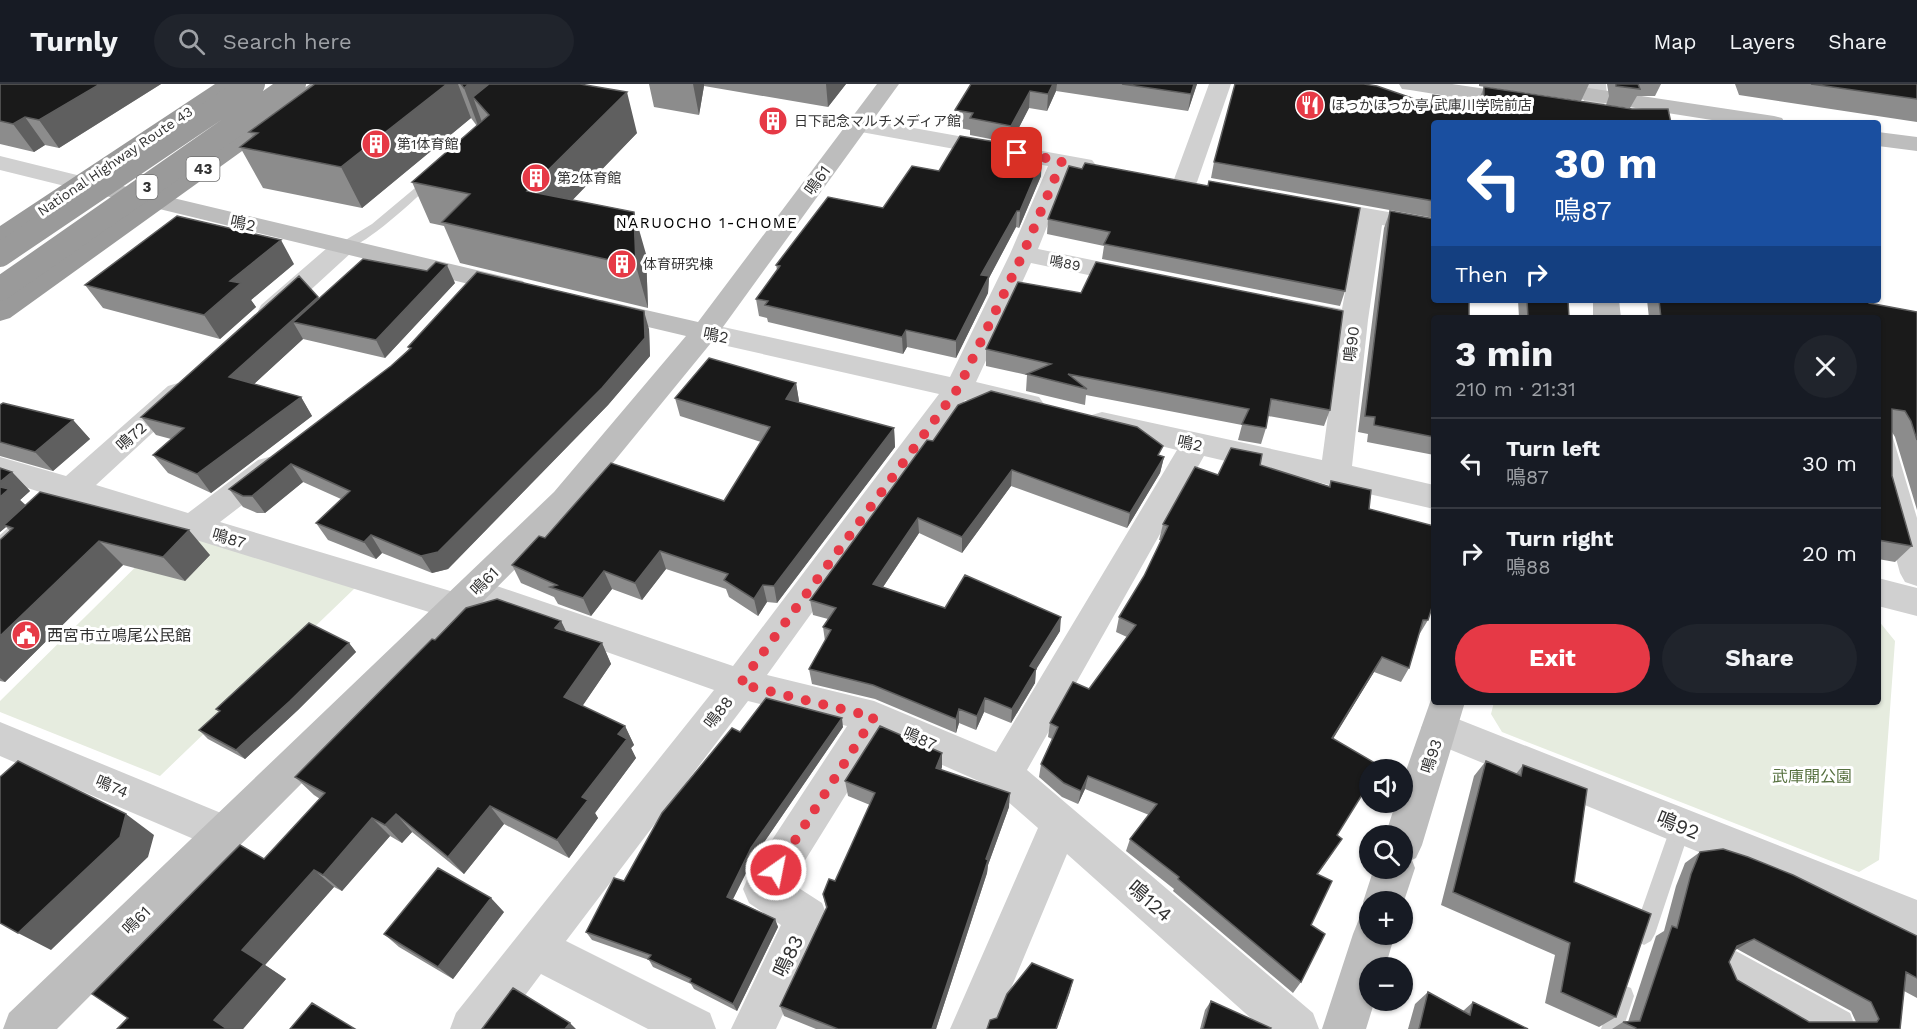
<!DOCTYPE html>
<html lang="en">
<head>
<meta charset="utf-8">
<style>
  body { margin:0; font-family:"Work Sans","Noto Sans JP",sans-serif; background:#20242c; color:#f1f3f6; height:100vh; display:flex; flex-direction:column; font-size:22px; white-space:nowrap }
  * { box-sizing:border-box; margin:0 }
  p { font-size:20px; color:#9ea1a6 }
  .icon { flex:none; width:33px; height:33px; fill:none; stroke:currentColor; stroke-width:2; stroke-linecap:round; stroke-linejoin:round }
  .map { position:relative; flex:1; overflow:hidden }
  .panel { position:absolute; left:1431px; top:231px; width:450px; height:390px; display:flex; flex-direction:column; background:#171b24; border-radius:6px; box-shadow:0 2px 4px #0004 }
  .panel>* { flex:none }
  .guide { position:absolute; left:1431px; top:36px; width:450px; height:183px; border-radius:6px; box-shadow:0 2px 4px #0004; background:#1a4fa0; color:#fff; overflow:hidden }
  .buttons { position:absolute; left:1359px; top:675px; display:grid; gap:12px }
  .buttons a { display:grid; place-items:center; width:54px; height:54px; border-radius:50%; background:#171b24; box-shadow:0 2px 4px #0004; font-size:30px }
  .pin { position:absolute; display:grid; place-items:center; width:51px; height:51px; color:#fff; margin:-26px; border-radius:12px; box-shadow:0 3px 9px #0006 }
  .me { position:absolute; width:66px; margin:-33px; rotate:33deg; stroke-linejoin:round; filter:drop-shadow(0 0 4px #0008) }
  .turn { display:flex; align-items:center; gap:21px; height:126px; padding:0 24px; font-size:27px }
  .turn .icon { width:78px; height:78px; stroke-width:2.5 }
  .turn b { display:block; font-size:42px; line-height:51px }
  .then { display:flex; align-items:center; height:57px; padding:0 24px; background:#0003; gap:12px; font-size:22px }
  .round { display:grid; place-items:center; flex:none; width:63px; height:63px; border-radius:32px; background:#20242c }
  .summary { display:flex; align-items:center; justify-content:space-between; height:102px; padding:0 24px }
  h1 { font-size:36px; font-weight:700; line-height:45px }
  .action { display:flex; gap:12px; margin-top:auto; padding:12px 24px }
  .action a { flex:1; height:69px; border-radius:36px; background:#e63946; color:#fff; font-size:24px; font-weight:700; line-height:69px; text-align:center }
  .action a+a { background:#20242c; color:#f1f3f6 }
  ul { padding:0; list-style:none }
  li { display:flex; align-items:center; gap:18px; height:90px; padding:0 24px; border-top:2px solid #363941 }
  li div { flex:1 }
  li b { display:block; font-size:22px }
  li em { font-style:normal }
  header { display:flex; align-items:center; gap:36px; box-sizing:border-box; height:84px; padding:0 30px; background:#171b24; border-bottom:2px solid #363941 }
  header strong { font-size:28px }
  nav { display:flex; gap:33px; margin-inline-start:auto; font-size:21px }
  .search { width:420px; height:54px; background:#20242c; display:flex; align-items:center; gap:15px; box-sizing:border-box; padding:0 21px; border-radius:33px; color:#9ea1a6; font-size:22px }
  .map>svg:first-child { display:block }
  .green { fill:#e6ecdf }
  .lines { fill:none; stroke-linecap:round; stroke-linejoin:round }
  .lane { fill:#d0d0d0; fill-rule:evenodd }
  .street { fill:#d0d0d0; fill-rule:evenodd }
  .secondary { fill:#bdbdbd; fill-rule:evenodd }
  .highway { fill:#9a9a9a; fill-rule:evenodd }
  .highway-bridge { stroke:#9a9a9a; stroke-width:24 }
  .wall { fill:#8c8c8c; fill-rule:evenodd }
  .shaded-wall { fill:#5f5f5f }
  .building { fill:#1a1a1a; stroke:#5f5f5f; stroke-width:1.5; fill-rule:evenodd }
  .route { stroke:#e63946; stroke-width:10; stroke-dasharray:0 18 }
  .labels { text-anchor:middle; stroke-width:6; stroke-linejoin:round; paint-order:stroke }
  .far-poi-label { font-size:14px; fill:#333; stroke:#fff; text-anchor:start }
  .far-street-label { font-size:14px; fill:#333; stroke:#fff }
  .shield { fill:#fff; stroke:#707070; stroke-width:1.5 }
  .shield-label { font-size:15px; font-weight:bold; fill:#333 }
  .far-neighbourhood-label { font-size:15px; letter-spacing:1.5px; fill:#000; stroke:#fff }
  .street-label { font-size:16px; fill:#333; stroke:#fff }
  .poi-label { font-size:16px; fill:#333; stroke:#fff; text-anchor:start }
  .park-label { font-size:16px; fill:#56703f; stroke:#fff }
  .near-street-label { font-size:20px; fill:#333; stroke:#fff }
</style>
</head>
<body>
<header>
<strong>Turnly</strong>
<div class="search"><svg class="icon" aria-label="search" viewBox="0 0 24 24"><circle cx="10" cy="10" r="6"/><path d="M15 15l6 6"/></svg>Search here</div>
<nav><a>Map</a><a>Layers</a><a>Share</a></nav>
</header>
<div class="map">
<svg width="1917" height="945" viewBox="0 0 1917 945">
  <rect width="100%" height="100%" fill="#fff"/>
  <path class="green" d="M175,444L355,504L160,692L0,628V617Z
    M1878,536L1895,557L1879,776L1859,788L1502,648L1491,630L1494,618H1878Z"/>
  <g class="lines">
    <path class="lane" d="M433,89L437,91V95C420,110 359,170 339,166V160L372,140Z
      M1681,733L1688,735L1691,742L1655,850L1651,857L1644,861L1637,857L1633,850L1671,742L1674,735Z
      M1623,901L1631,904L1634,912L1623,945H1601L1615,904Z"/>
    <path class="street" d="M1209,0H1231L1197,98L1193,103H1177L1173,98Z
      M1584,0H1606L1607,12L1600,33H1584L1581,28L1585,12Z
      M858,34L1092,76L1096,81L1092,86L1084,88L1070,85L1038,165L1136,185L1145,187L1149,193L1145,199L1136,201L1031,179L976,298L1039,313L1044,320L1039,327L1029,330L965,316L767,591L874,617L996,668L1177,366L1092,345L1087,338L1092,331L1102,328L1322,376L1340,242L1290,231L1286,225L1290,219L1299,217L1342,225L1358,137L1305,127L1302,122L1305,117L1314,115L1434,136V150L1382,141L1368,236L1352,382L1434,401V425L1204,372L1027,686L1313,929L1319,945H1263L1067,770L994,945H950L1038,744L990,702L881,654L791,799L822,819L828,834L776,945H731L781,841L749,819L743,805L749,791L847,642L748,617L566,857L710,929L716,945H648L541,890L500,945H450L456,929L714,606L474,521L470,533L458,537L77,419L12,479L0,483V451L46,410L0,395V373L66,392L168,302L178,299L188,302L192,309L188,316L96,401L188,429L258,376L269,373L280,376L284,384L280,392L220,438L457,509L461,497L473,494L733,582L939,310L705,257L695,254L691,248L695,242L705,239L950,293L1010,170L1048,82L850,46L847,41L850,36Z
      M0,72L89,94L93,99L89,104L81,106L0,86Z
      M343,155L352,158L356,163L352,168L281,233L271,236L261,233L258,227L261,221L334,158Z
      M1878,343L1889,346L1893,354L1917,434V502L1905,498L1900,489L1878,408Z
      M1878,494L1917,504V532L1878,522Z
      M1440,628L1917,816V858L1427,656L1421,644L1427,632Z
      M0,638L238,736L244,749L238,762L224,768L0,672Z
      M1736,867L1850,929L1856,945H1791L1721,904L1714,889L1721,874Z"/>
    <path class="secondary" d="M877,0H899L715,254L576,424L57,945H3L9,929L554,408L686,252L593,230L589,224L593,218L602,216L698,238Z
      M1399,0H1452L1527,11L1535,13L1538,18L1535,23L1527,25L1410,6L1402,5Z
      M1531,0H1562L1774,32L1782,34L1785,39H1731L1540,9L1532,8L1529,3Z
      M1878,48L1917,53V67L1878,62Z
      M81,92L514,195L523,197L527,203L523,209L514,211L73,104L69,99L73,94Z
      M1593,216H1619L1621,234H1593Z
      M1434,607V618H1465L1422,761L1416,774L1412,776L1415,784L1402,823V818H1370V850H1395L1385,884H1370V916H1375L1366,945H1322L1353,850L1359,835L1369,831L1363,818L1374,784H1402V752H1385L1396,718H1402V698Z"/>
    <path class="highway" d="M215,0H240L9,158L0,161V142Z
      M310,0H335L10,234L0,237V215Z"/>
    <path class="highway-bridge" d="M0,171L253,0
      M0,205L294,0"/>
  </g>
  <path class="wall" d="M0,0H161L59,64L45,61L34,68L0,60Z
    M315,0H580L637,49L572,116L646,170L648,224L460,179L444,142L430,139L412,98L477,42L471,34L362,124L263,104L240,63L253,53L249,48Z
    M649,0H846L828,23L704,2L699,31L654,23Z
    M971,0H1197L1188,27L1056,7L1047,27L1029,24L1011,59L970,51V46L955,43V26Z
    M1479,0H1589L1581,17L1479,2Z
    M1607,0H1661L1655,12H1637L1630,24L1606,21L1609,12Z
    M1735,0H1917V38L1739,11Z
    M1484,3L1632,25L1434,39V134L1211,94L1214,78L1430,20L1433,11L1478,18Z
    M1002,59V67L1041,92L1019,144L1016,143L989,194L988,209L956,274L907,263L903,270L768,238L767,234L759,232L756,215L777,186L776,181L883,124L939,87Z
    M1069,82L1345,207L1340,222L1102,175L1104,162L1047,150L1048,135Z
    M1390,127L1434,234V371L1367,358L1368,350L1358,348L1384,144Z
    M294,180L251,216L256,223L220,255L103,224L85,201Z
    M455,199L385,274L303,255L254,300L301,313L312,332L211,409L168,389L153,371L171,355L156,351L141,333L319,214Z
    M1518,216H1568L1569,234H1519Z
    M1647,216H1868L1869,219L1917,228V426L1895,353L1892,348V392L1912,462L1895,478L1878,475V234H1649Z
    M649,245L650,272L608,321L448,485L432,489L382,469L376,475L328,456L316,439L341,415L303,398L265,429H257L243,423L229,405L391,282L409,265L408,263Z
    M986,265L1330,326L1324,342L1268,332L1266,344L1261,360L1238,356L1242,341L1086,311L1085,321L1026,307L1027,291L986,282Z
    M796,299L799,317L798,318L894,344L895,363L777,519L767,518L758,532L729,513L726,505L666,485L642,516L612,505L591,532L558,520L554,513L521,499L512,481L545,454L724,417L761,358L680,332L675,314Z
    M0,321L73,336L90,355L53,387L0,372Z
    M933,357L1161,372L1164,373L1160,389L1127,444L1011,402L962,469L919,449L883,503L945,524L1060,547L1036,585L1035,599L1011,639L984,628L976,646L959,639L956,649L875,615L812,600L809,585L825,557L823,543L828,535L813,531L810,516Z
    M1260,381L1329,402L1331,397L1369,425L1428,536L1419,551L1409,584L1401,598L1374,588L1333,654L1337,751L1334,767L1318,790L1311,841L1301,898L1293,909L1173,807L1174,805L1126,767L1130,755L1149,731L1085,705L1078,720L1062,713L1039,693L1041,680L1052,655L1048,653L1050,639L1089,605L1127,553L1116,548L1119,533L1144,492L1161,456H1159L1163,440L1218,391Z
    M0,384L12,388L30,407L20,416L26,421L210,471L185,497L123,481L5,598L0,597V456L10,447L6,443L0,448Z
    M561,537L566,547L602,559L611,580L582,622L625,642L634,661L631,664L636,674L595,729L598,734L569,774L504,740L464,790L412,748L402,759L390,752L342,807L334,803L265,881L286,895L243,945H117L264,775L320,715L314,711L295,693L435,556Z
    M349,559L356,568L298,626L245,675L208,655L199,646L219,628L216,625Z
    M843,643L754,773L733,815L775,835L778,843L737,927L694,905L691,900L653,883L649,876L592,856L586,848L624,797L740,648Z
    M942,669V683L941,686L1009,723L988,781L987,789L936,945H816L784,932L780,922L826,824L823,810L835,797L870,721L848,712L845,697Z
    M1486,677L1516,690L1523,681L1574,798L1616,933L1599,943L1545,919L1555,871L1441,821L1474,692Z
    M1700,768L1917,852V914L1904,907L1900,945H1612L1623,938H1628L1656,852L1664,847L1676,802L1685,779ZM1737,865L1851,927L1856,938H1809L1737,896L1729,878L1735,866Z
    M504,828L453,895L399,863L384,850Z
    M1428,908L1463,927L1473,918L1528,945H1408L1415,920Z
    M1211,917L1270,945H1200L1205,926Z"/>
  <path class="shaded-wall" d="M100,0H161L59,64L39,36Z
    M447,0H458L471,34L362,124L341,83Z
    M469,0H511L489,31L473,13L483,41L479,44L464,4Z
    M693,0H704V2L699,31Z
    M826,0H846L828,23Z
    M1053,0H1057L1056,7L1047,27L1048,10Z
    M1194,0H1197L1188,27L1191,10Z
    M1030,7L1029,24L1011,59V42Z
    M627,8L637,49L541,149L527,107Z
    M25,33L45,61L34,68L13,40Z
    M1042,75L1041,92L1019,144L1020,127Z
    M1017,127L1016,143L989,194L988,209L956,274V257L981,191Z
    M634,128L646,170L648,224L636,182Z
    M281,156L294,180L251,216L256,223L220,255L204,231L230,197Z
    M447,181L455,199L385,274L376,256Z
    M318,213L329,232L293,238L303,255L242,311L229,293Z
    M644,227L649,245L650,272L608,321L448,485L432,489L421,472Z
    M906,246L907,263L903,270L902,253Z
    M796,299L799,317L789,333L786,315Z
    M301,313L312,332L211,409L197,390Z
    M73,336L90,355L53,387L35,368Z
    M894,344L895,363L777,519L774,502Z
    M1164,373L1160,389L1127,444L1130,429Z
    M291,380L303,398L265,429L252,412Z
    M1012,386L1011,402L962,469V453Z
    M12,388L30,407L20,416L28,424L4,441L6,443L0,448V398Z
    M918,434L919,449L875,515L873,500Z
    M189,446L210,471L185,497L163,473Z
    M371,451L382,469L376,475L364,458Z
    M99,457L123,481L5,598L0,594V552Z
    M660,467L666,485L642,516L635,499Z
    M604,487L612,505L591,532L583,514Z
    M763,501L767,518L758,532L754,515Z
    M1061,533L1060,547L1029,597L1030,582Z
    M561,537L571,558L555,544Z
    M349,559L356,568L298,626L245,675L236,666Z
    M602,559L611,580L575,633L564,613Z
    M1382,573L1374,588L1325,668L1332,654Z
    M1036,585L1035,599L1011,639L1012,625Z
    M985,614L984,628L976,646L977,632Z
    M959,625V639L956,649V635Z
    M842,634L843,643L754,773L730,821L727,813L751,764Z
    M625,642L634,661L631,664L636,674L595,729L598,734L569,774L557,756L618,650Z
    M942,669V683L936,698V684Z
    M1088,692L1085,705L1078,720L1081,707Z
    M1010,709L1009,723L988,781L987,789L936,945H932L986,775Z
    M490,722L504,740L464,790L448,773Z
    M126,730L154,751L148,773L51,866L18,849Z
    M396,730L412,748L402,759L385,741Z
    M372,734L390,752L342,807L323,791Z
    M314,786L334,803L265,881L286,895L243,945H227L214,936L242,866Z
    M491,814L504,828L453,895L438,883Z
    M775,835L778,843L737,927L733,920Z
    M1754,855L1737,865L1720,872L1737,862Z
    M1073,896L1070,908L1057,945H1056Z
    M570,939L576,945H565Z"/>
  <path class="building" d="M0,0H100L39,36L25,33L13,40L0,37Z
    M315,0H447L341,83L240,63L258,49L249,48Z
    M461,0H469L464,4Z
    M489,0H580L627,8L527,107L634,128L636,182L442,138L470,110L412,98L489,31L473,13Z
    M971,0H1053L1048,10L1030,7L1011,42L970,34L973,29L955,26Z
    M1122,0H1194L1191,10Z
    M1235,0H1364L1377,2L1432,21L1433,11L1484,19V3L1632,25H1668L1671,39H1434V117L1214,78Z
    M1616,0H1638L1640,5L1616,2Z
    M1811,0H1917V15Z
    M960,52L1002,59L998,67L1042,75L1020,127H1017L981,191L989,192L956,257L906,246L902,253L765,221L768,217L756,215L780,182L776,181L828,113L883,124L912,82L939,87Z
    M1085,79L1208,102L1209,97L1360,124L1345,207L1104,160L1110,148L1048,135L1069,82L1082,85Z
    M1390,127L1434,135V216H1469V234H1434V353L1374,341L1375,333L1365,332Z
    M177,132L281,156L230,197L241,199L204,231L85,201Z
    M363,175L427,187L436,178L447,181L376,256L293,238Z
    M1096,178L1343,227L1330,326L1271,315L1266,344L1242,340L1249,325L1068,290L1087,305L1027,290L1051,280L986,265L1018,198L1081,209Z
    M477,188L644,227L645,254L602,304L438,468L421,472L371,451L364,458L316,439L350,407L291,380L252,412H243L229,405L391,282L411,264L408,263Z
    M299,192L318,213L229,293L301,313L197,390L153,371L184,344L141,333Z
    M1527,216H1568L1569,234H1528Z
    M1659,216H1868L1869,219L1917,228V356L1911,337L1905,327L1892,325V392L1912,462L1878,456V234H1661Z
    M709,274L796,299L786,315L894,344L774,502L763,501L754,515L724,496L728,490L660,467L635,499L604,487L583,514L550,503L557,501L512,481L539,452L545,454L611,379L724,417L770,343L675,314Z
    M991,307L1137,343L1163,362L1158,371L1164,373L1130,429L1012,386L962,453L918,434L873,500L945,524L965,491L1061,533L1030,582L1036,585L1012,625L985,614L977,632L959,625L956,635L873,601L809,585L831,546L823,543L836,524L810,516L927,356L933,357L958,321Z
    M3,319L73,336L35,368L0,358V321Z
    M1231,364L1262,370L1260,381L1330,403L1331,397L1371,406L1369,425L1434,442V517L1428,536H1423L1409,584L1382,573L1332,654L1380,682L1378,686H1370V698L1337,751L1342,755L1317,790L1332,797L1311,841L1325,850L1301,898L1178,795L1179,793L1130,755L1157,720L1088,692L1081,707L1064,699L1041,680L1058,643L1050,639L1073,598L1089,605L1136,541L1119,533L1144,492L1168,442L1163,440L1195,383L1218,391Z
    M0,384L12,388L0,398Z
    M0,403L9,405L0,413Z
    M40,408L189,446L163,473L99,457L0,552V456L13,444L4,441Z
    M497,515L561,537L555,544L602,559L564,613L625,642L618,650L627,655L582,713L588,716L557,756L490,722L448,773L396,730L385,741L372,734L323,791L314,786L242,866L264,880L214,936L227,945H117L128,934L92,910L240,761L264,775L325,709L295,693L432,555L435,556L466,524Z
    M309,539L349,559L290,617L236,666L199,646L220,627L216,625Z
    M766,614L842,634L751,764L727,813L775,835L733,920L690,898L691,895L648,875L651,871L586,848L614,794L624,797L662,729L732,644L740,648Z
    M880,642L942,669L936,684L1010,709L986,775L988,776L932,945H838L780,922L827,823L823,810L829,795L835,797L875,709L845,697Z
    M18,677L126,730L120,753L18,849L0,839V693Z
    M1486,677L1521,692L1523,681L1587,705L1574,798L1651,830L1616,933L1561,908L1570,859L1453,808Z
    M1723,765L1748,773L1793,791L1917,852V894L1906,888L1900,945H1636V944L1623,938L1640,937L1672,842L1677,844L1691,790L1700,768ZM1754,855L1871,918L1879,935L1877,938H1809L1737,896L1729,878L1737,862Z
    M438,784L491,814L438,883L384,850Z
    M1032,879L1073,896L1056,945H987L990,936L997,934L1007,910Z
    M513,904L570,939L565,945H482Z
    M1428,908L1470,931L1473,918L1528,945H1419Z
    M1211,917L1271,944L1270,945H1203Z
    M312,919L355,945H290Z"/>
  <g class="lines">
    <path class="route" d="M776,786L874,633L740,600L959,303L1023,170L1062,77L1017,69"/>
  </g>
  <defs>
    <g id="restaurant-disc" transform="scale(1.5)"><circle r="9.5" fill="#e63946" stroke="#fff"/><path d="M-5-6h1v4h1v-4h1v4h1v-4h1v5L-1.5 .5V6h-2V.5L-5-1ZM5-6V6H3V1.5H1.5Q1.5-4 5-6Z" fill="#fff"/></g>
    <g id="building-disc" transform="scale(1.5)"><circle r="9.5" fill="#e63946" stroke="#fff"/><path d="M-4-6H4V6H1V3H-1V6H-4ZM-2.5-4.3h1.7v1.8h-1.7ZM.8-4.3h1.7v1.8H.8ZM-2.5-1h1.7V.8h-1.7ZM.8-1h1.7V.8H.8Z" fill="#fff"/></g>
    <g id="civic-disc" transform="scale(1.5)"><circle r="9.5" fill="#e63946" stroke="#fff"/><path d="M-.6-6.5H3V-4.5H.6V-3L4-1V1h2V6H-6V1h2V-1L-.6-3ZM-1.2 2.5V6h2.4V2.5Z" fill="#fff"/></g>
  </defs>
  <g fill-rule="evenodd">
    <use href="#restaurant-disc" x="1310" y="21"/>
    <use href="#building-disc" x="773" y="37"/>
    <use href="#building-disc" x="376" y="60"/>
    <use href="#building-disc" x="536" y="94"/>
    <use href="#building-disc" x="622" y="180"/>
    <use href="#civic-disc" x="26" y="551"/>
  </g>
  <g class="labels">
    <g class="far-poi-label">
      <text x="1331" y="26">ほっかほっか亭 武庫川学院前店</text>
      <text x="794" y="42">日下記念マルチメディア館</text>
      <text x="397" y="65">第1体育館</text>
      <text x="557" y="99">第2体育館</text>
      <text x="643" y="185">体育研究棟</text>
    </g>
    <g class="far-street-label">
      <text transform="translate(115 77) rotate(-34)" y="5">National Highway Route 43</text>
      <text transform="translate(1065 179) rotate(11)" y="5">鳴89</text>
    </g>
    <g class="shield">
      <rect x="186.5" y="73" width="33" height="24" rx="4.5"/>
      <rect x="136.5" y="91" width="21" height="24" rx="4.5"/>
    </g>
    <g class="shield-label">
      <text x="203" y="90">43</text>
      <text x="147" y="108">3</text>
    </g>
    <g class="far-neighbourhood-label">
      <text x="707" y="144">NARUOCHO 1-CHOME</text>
    </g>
    <g class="street-label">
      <text transform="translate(817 96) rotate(-54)" y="6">鳴61</text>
      <text transform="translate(243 139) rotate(13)" y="6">鳴2</text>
      <text transform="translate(716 251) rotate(12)" y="6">鳴2</text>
      <text transform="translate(1351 260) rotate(-83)" y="6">鳴90</text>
      <text transform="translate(131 352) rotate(-42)" y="6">鳴72</text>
      <text transform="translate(1190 359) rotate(13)" y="6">鳴2</text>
      <text transform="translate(229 454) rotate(17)" y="6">鳴87</text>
      <text transform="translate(484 497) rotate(-45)" y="6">鳴61</text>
      <text transform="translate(718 628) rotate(-52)" y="6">鳴88</text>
      <text transform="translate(920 654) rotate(24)" y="6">鳴87</text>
      <text transform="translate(1431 672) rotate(-72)" y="6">鳴93</text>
      <text transform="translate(112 702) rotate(23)" y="6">鳴74</text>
      <text transform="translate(136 836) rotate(-45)" y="6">鳴61</text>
    </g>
    <g class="poi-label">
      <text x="47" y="557">西宮市立鳴尾公民館</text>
    </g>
    <g class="park-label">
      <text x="1812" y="698">武庫開公園</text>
    </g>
    <g class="near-street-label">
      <text transform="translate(1678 741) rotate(22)" y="7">鳴92</text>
      <text transform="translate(1150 817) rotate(41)" y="7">鳴124</text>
      <text transform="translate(788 872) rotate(-64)" y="7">鳴83</text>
    </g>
  </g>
</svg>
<div class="buttons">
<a><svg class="icon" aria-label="sound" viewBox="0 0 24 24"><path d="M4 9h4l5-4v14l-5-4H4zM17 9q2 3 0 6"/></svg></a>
<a><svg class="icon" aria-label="search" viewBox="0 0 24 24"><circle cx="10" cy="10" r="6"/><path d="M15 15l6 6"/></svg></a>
<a>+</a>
<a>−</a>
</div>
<div class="pin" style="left:1017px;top:69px;background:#d93025"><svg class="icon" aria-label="arrive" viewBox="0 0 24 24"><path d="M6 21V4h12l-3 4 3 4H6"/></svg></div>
<svg class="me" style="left:776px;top:786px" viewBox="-20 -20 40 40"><circle r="17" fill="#e63946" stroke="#fff" stroke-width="3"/><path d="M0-11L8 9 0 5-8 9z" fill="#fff"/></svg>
<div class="guide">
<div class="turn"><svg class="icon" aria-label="left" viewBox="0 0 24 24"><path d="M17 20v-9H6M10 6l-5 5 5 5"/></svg><div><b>30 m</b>鳴87</div></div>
<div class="then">Then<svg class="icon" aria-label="right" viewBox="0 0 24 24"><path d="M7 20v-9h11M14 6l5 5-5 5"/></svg></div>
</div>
<section class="panel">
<div class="summary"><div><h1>3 min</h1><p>210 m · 21:31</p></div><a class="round"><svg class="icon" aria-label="close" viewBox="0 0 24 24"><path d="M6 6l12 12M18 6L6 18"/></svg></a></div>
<ul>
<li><svg class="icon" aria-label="left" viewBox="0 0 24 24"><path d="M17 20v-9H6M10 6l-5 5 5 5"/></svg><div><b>Turn left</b><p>鳴87</p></div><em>30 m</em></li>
<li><svg class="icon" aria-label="right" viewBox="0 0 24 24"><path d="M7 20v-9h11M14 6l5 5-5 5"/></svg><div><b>Turn right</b><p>鳴88</p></div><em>20 m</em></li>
</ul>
<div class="action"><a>Exit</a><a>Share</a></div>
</section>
</div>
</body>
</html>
